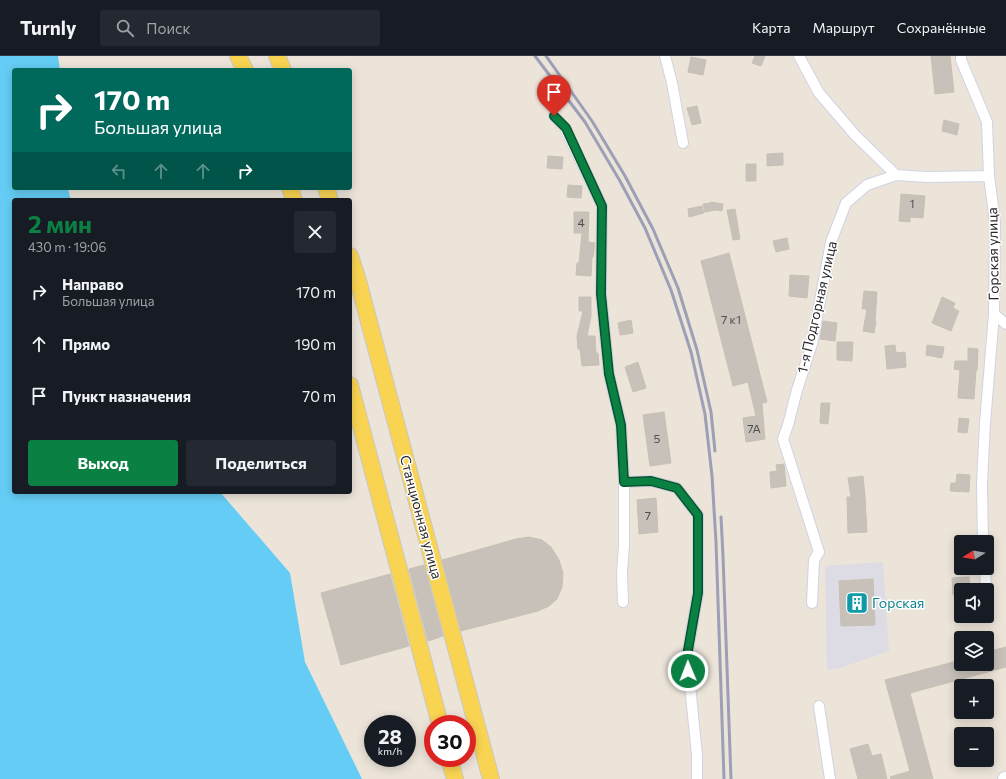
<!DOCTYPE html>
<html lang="ru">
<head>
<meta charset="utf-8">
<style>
  body { margin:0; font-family:Commissioner,sans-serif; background:#242831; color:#f1f3f6; height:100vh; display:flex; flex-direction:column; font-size:15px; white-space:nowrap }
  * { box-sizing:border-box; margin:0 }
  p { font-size:13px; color:#9ea1a6 }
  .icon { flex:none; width:22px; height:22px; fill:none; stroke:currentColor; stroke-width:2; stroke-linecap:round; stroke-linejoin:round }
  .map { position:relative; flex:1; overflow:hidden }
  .drawer { position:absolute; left:12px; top:142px; width:340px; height:296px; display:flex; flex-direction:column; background:#171b24; border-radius:4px; box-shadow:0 2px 10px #0003 }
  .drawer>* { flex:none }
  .hud { position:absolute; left:12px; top:12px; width:340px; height:122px; border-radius:4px; box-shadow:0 2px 10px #0003; background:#00695c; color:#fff; overflow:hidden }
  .needle { width:26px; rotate:259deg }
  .fabs { position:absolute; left:954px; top:479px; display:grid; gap:8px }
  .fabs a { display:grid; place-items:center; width:40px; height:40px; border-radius:4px; background:#171b24; box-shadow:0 2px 10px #0003; font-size:20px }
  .speed { position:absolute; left:364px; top:659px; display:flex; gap:8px; font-size:20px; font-weight:700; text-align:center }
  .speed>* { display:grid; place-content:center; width:52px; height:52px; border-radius:50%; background:#171b24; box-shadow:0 2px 10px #0003; line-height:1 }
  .speed small { font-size:10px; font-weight:400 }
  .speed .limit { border:6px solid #d22; background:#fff; color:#111 }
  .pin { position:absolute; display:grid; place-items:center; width:34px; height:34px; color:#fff; margin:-41px -17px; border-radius:50% 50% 50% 0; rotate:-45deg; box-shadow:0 0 4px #0007 }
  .pin .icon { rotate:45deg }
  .me { position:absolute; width:44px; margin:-22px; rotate:359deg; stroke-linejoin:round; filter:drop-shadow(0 0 3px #0008) }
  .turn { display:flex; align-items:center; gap:14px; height:84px; padding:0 16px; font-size:18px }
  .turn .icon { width:52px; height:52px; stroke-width:2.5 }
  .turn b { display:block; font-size:28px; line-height:34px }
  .lanes { display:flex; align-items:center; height:38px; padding:0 16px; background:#0003; justify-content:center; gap:20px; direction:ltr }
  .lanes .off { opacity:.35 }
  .round { display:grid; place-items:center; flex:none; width:42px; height:42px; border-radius:4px; background:#242831 }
  .headline { display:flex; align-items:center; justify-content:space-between; height:68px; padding:0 16px }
  h1 { font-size:24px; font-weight:700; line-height:30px; color:#0b8043 }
  .primary-button { display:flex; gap:8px; margin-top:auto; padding:8px 16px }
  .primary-button a { flex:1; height:46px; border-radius:4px; background:#0b8043; color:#fff; font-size:16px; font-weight:700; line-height:46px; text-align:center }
  .primary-button a+a { background:#242831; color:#f1f3f6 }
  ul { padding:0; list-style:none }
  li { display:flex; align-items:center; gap:12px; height:52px; padding:0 16px }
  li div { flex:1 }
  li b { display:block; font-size:15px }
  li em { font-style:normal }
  header { display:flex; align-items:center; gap:24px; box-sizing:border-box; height:56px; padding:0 20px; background:#171b24; border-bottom:1px solid #363941 }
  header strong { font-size:19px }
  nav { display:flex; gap:22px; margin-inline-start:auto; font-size:14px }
  .search { width:280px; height:36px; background:#242831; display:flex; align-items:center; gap:10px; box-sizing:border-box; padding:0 14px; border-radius:4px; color:#9ea1a6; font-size:15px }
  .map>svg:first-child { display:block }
  .industrial { fill:#dddbe4 }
  .water { fill:#65cdf5 }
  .building { fill:#c7c1b9; stroke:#c7c0b3 }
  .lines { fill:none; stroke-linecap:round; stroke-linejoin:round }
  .street-casing { stroke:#cfd2e3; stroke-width:12 }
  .secondary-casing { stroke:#cfd2e3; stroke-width:16 }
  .primary-casing { stroke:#c7c7c7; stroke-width:18 }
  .street { stroke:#fff; stroke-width:10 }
  .secondary { stroke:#fff; stroke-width:14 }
  .primary { stroke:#f9d452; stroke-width:16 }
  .rail { stroke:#9c9fb5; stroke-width:3 }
  .route-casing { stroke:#07532c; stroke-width:10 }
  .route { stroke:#0b8043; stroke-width:7 }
  .labels { text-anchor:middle; stroke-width:3; stroke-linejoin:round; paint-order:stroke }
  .number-label { font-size:12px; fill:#504f4d }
  .street-label { font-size:14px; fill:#292929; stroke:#fff }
  .culture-label { font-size:14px; fill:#0d838f; stroke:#fff; text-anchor:start }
</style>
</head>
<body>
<header>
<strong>Turnly</strong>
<div class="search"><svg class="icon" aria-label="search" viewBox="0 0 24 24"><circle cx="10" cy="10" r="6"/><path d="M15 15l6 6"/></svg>Поиск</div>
<nav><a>Карта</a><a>Маршрут</a><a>Сохранённые</a></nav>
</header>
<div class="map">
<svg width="1006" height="723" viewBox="0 0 1006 723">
  <rect width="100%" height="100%" fill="#ece4d9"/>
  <path class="industrial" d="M883,506L889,595L840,612L827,614L825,510Z"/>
  <path class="water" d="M0,0H58L60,14H14V132H68L70,141L72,144H14V436H220L290,517L305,606L362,723H0Z"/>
  <path class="building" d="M755,0H765L761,10L752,7Z
    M931,0H950L954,36L935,38Z
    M691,1L706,4L703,19L688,16Z
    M697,50L701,67L692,69L687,52Z
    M944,64L959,68L957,79L942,75Z
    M783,97V109L767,110V98Z
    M548,100L563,101L562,113L547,112Z
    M746,108H756V125H746Z
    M568,129L582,130L581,142L567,141Z
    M901,138L925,140L923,162L910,161V166L899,165Z
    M711,146L723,148L722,155L716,154L705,156L703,148L711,147Z
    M702,150L704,157L689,161L688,153Z
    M735,153L740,183L733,184L727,154Z
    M574,156H589L588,186L595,187L593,201H592L591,220L576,219L577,207H579L582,177H574Z
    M787,182L789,193L776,196L773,185Z
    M729,197L767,346L762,347L765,383L746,386L743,362L756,360L748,326L733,330L701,205Z
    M790,219L809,220L807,242L789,240Z
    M864,235L877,236L875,265H876L874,277L863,275L867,253H862Z
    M579,241H591V260L587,280H595L596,297H598L599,309L582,310L580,293H578L577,280L583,255H579Z
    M942,241L955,247L953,252L959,255L951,275L932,267Z
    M631,264L633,277L620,279L618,267Z
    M823,265L837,267L835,285L820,283Z
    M837,286H853L852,305L837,304Z
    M895,289L896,297L905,296L906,311L887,313L885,290Z
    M927,289L944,291L942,302L926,299Z
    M968,292L978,293L977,315L976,314L974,343L958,342L960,314L954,313L955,305H968Z
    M638,306L646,332L633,336L625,311Z
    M821,347H830L828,368L820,367Z
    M664,356L671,407L650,410L643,359Z
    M959,362L969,363L967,377L958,376Z
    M784,408L786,430L771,432L770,416L777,415L776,409Z
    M957,418L970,419L969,436L950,435L951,427H956Z
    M863,420L865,440L867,476L848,477L847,441H851L848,422Z
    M656,442L658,476L639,478L637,444Z
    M529,481L542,484L551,491L559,504L563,517L562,531L557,543L549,550L538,555L461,575L442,504L516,483Z
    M424,509L443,580L428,585L409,513Z
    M390,518L409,590L341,609L321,537Z
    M969,521L970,534H961V538L953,539L952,522Z
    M873,523L875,569L841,570L839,525Z
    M1006,591V611L910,637L933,723H891L890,721L910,715L885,624L961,604V608H987V596Z
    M868,688L872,700L881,698L887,723H858L850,693Z"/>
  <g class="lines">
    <g class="street-casing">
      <path id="street" d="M665,0L672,27L683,87
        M799,0L819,37L855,79L896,119
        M961,0V4L987,66L989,120L995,166L994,258L1006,268
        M554,60L565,72L602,150L601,238L609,318L621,369L624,426V489L622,517L623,546
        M624,426L651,425L677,432L698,459V537L687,600L697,699V723
        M983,486L982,427L985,367L994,258
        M985,512L986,534
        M987,545L988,558
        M812,547L814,504L819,496L783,383L788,369L797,334L812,288L831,186L846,147L867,129L896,119L927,121L989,120
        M819,650L830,723"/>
    </g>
    <g class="secondary-casing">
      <path id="secondary" d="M1005,723H1006"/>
    </g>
    <g class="primary-casing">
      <path id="primary" d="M238,0L245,14
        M277,0L283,14
        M290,132L294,144
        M326,132L330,144
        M350,200L357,221L491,723
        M350,329L440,668
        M449,702L455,723"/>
    </g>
    <use href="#street" class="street"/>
    <use href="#secondary" class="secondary"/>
    <use href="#primary" class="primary"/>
    <path class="rail" d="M535,0L585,66L620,125L645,172L671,234L691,296L705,358L712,420L716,486L724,723
      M546,0L592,65L625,120L653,173L678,232L697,294L711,356L715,395
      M721,461L723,500L731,723"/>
  </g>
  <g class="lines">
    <g class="route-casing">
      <path id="route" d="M554,60L566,72L602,150L601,238L609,318L621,369L624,426L651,425L677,432L698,459V537L687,600L688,615"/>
    </g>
    <use href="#route" class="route"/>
  </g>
  <defs>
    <g id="building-square" transform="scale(1.15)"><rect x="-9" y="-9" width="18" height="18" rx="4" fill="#0f9aa8" stroke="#fff"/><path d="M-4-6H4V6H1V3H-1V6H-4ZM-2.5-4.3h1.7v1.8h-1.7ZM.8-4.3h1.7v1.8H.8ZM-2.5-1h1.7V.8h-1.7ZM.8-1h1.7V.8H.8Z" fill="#fff"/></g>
  </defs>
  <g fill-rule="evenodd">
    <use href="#building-square" x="857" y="547"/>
  </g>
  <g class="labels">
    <g class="number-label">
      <text x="912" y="152">1</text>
      <text x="581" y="171">4</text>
      <text x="731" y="268">7 к1</text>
      <text x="754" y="377">7А</text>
      <text x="657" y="387">5</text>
      <text x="648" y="464">7</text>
    </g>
    <g class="street-label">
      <text transform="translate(993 198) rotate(-91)" y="5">Горская улица</text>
      <text transform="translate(817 251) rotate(-77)" y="5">1-я Подгорная улица</text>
      <text transform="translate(421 461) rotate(75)" y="5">Станционная улица</text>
    </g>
    <g class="culture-label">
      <text x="872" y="552">Горская</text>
    </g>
  </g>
</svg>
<div class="fabs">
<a><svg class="needle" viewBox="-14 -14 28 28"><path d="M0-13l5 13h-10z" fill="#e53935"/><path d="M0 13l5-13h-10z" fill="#9ea1a6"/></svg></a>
<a><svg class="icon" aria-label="sound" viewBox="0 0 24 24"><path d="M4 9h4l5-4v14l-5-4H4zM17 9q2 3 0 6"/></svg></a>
<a><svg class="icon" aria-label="layers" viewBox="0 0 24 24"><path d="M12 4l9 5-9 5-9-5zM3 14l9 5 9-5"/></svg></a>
<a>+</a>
<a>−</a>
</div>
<div class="speed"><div>28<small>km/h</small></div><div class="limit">30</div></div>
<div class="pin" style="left:554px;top:60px;background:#d93025"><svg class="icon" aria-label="arrive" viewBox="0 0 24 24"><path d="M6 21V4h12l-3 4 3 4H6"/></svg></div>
<svg class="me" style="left:688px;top:615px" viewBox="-20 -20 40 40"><circle r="17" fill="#0b8043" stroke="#fff" stroke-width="3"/><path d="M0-11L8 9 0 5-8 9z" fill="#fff"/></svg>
<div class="hud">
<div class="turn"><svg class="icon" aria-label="right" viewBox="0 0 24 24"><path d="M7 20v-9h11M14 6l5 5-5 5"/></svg><div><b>170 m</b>Большая улица</div></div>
<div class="lanes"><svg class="icon off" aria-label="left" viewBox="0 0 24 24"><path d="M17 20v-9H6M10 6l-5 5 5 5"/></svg><svg class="icon off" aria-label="ahead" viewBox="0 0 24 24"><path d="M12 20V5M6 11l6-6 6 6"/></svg><svg class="icon off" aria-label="ahead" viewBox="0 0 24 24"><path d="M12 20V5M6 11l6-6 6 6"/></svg><svg class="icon" aria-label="right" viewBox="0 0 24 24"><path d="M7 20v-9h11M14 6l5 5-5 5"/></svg></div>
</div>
<section class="drawer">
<div class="headline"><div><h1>2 мин</h1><p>430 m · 19:06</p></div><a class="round"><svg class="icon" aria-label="close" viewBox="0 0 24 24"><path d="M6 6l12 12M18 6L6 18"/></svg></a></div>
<ul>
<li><svg class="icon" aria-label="right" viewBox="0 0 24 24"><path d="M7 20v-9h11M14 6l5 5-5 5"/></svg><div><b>Направо</b><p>Большая улица</p></div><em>170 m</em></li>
<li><svg class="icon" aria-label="ahead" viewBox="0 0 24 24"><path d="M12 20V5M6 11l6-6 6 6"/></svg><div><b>Прямо</b></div><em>190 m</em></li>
<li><svg class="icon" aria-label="arrive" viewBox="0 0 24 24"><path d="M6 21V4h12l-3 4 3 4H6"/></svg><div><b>Пункт назначения</b></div><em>70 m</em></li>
</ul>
<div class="primary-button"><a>Выход</a><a>Поделиться</a></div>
</section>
</div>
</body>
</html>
